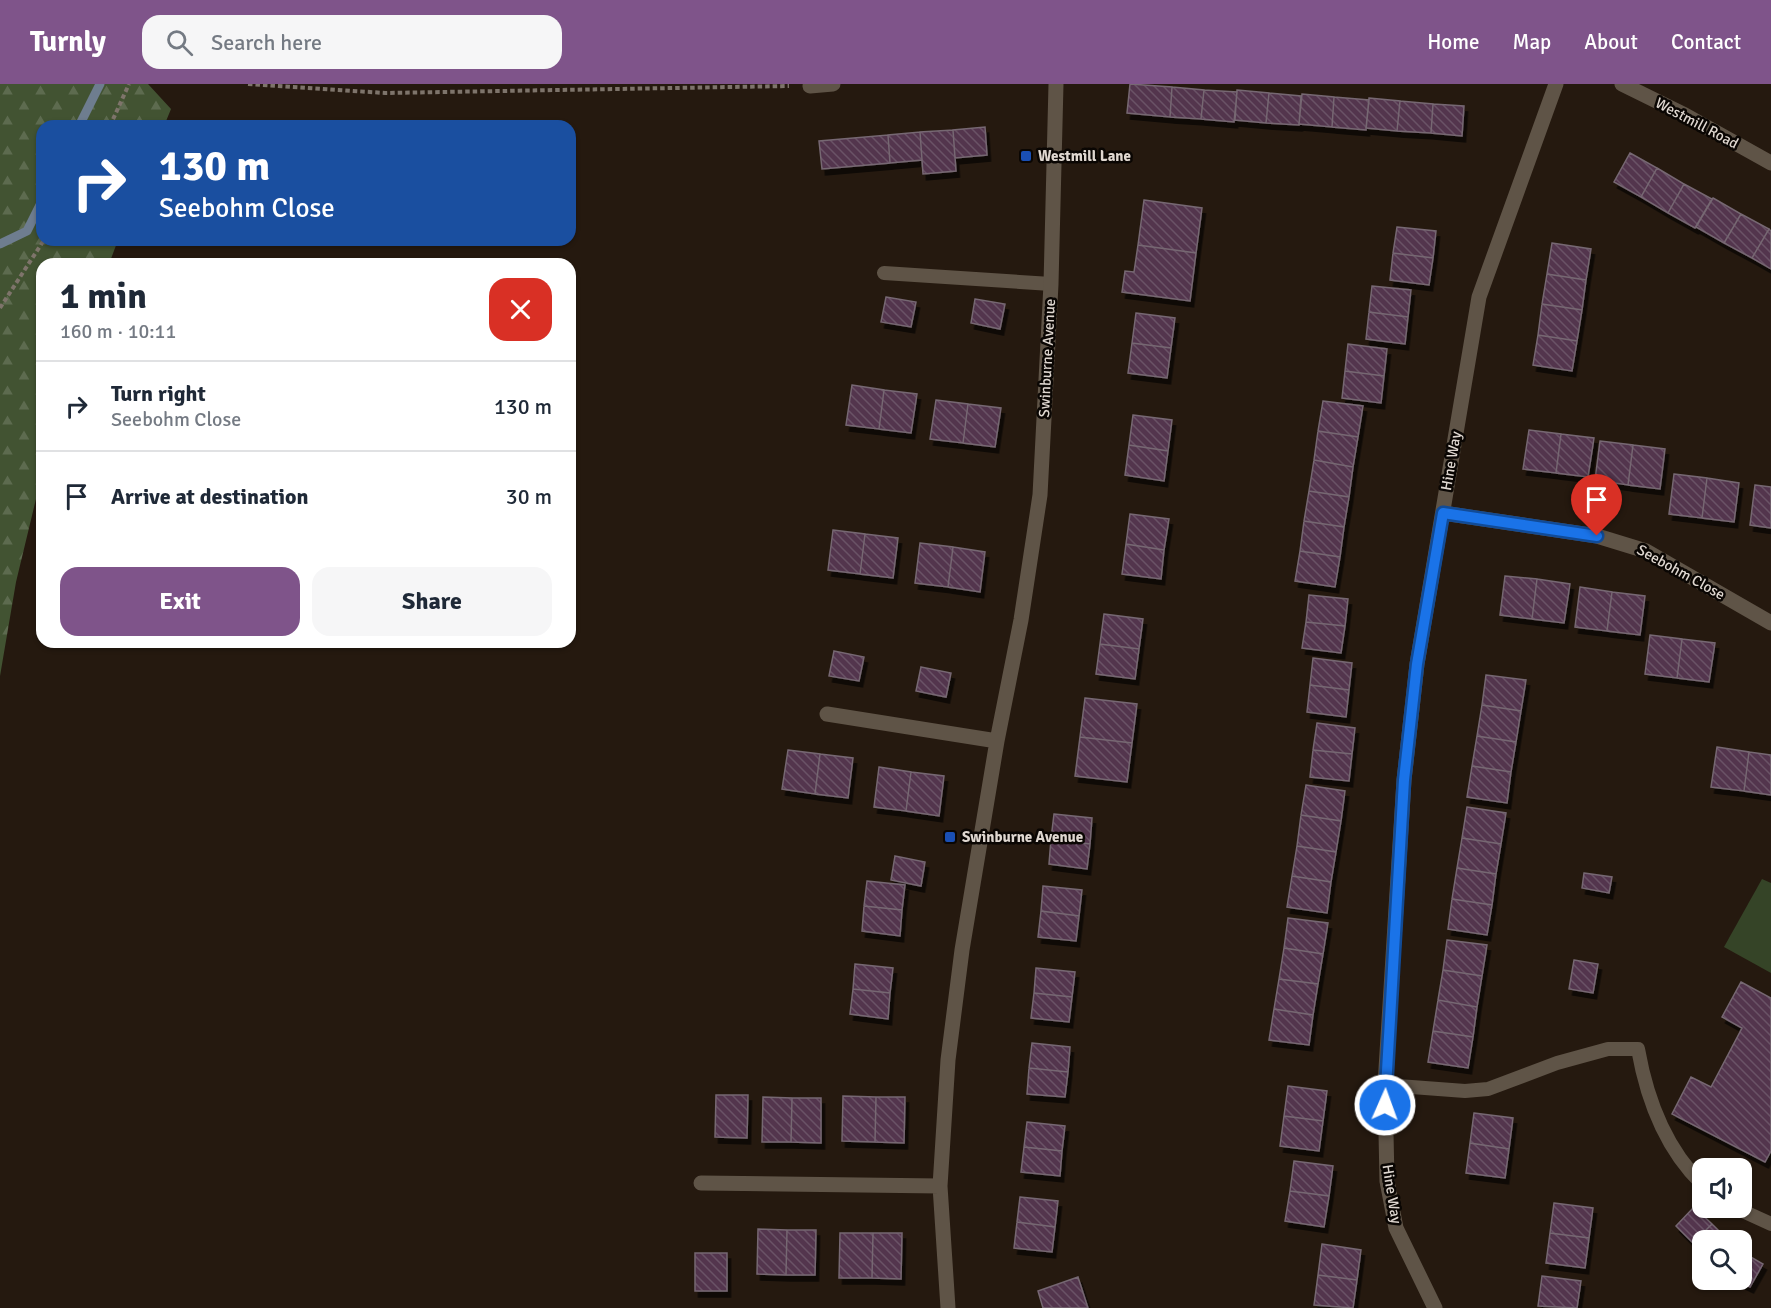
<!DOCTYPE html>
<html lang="en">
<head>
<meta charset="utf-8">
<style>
  body { margin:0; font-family:Signika,sans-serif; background:#f6f6f7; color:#1f2937; height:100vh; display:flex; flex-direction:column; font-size:22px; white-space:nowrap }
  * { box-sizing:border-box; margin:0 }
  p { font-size:20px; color:#747a83 }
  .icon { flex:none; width:33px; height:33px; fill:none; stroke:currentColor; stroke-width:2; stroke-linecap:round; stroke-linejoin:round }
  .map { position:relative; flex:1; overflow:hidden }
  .side { position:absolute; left:36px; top:174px; width:540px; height:390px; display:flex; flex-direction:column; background:#fff; border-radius:18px; box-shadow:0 2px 4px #0004 }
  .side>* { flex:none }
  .hud { position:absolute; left:36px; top:36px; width:540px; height:126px; border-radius:18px; box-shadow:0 2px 4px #0004; background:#1a4fa0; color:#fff; overflow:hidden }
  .fabs { position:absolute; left:1692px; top:1074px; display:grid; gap:12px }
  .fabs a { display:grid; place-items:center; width:60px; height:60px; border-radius:12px; background:#fff; box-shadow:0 2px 4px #0004; font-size:30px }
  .pin { position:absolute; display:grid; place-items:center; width:51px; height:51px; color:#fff; margin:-62px -26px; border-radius:50% 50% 50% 0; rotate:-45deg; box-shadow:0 0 6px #0007 }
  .pin .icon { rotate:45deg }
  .me { position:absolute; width:66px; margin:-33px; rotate:2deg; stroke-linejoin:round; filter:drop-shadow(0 0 4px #0008) }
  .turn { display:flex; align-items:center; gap:21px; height:126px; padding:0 24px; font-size:27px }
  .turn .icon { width:78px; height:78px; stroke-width:2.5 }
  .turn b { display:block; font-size:42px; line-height:51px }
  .round { display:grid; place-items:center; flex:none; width:63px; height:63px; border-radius:18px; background:#f6f6f7 }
  .summary { display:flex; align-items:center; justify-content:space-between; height:102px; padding:0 24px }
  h1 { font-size:36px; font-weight:800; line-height:45px }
  .action { display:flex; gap:12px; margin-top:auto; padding:12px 24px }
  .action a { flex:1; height:69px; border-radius:18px; background:#7f548a; color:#fff; font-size:24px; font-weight:800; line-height:69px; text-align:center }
  .action a+a { background:#f6f6f7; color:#1f2937 }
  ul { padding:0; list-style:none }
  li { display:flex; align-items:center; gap:18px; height:90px; padding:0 24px; border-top:2px solid #e0e1e3 }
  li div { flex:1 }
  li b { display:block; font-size:22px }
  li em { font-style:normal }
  header { display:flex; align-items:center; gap:36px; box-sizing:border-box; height:84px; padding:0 30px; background:#7f548a; color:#fff }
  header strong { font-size:28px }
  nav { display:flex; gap:33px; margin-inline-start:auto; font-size:21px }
  .search { width:420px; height:54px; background:#f6f6f7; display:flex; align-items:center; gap:15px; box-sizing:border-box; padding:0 21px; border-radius:18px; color:#747a83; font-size:22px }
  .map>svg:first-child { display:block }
  .forest { fill:url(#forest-firs) }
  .pitch { fill:#354427 }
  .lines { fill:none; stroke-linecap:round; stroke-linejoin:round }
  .stream { stroke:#6e7d8f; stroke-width:9 }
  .building { fill:url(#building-back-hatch); stroke:#766772; stroke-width:1.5; filter:url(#shadow) }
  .path { stroke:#7e746b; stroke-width:4; stroke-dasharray:4.5 3; stroke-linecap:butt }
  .service { stroke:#5f5447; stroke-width:14 }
  .minor { stroke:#5f5447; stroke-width:15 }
  .route-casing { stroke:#114b97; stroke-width:15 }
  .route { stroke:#1a73e8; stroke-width:10 }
  .transit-dot { fill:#1a4fb4; stroke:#0a0603; stroke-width:2 }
  .labels { text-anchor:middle; stroke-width:5; stroke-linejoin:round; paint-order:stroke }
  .street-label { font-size:15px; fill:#dfd7d0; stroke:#0a0603 }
  .poi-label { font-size:15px; font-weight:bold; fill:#dfd7d0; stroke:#0a0603; text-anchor:start }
</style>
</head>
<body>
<header>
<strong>Turnly</strong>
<div class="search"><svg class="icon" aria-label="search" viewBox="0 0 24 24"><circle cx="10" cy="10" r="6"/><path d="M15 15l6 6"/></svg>Search here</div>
<nav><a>Home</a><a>Map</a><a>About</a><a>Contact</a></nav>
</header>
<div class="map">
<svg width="1771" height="1224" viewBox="0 0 1771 1224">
  <defs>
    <pattern id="forest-firs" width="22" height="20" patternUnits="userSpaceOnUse" patternTransform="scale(1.5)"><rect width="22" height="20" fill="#425332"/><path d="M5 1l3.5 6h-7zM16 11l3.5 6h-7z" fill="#5d6b4f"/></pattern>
    <pattern id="building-back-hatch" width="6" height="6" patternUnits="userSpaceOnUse" patternTransform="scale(1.5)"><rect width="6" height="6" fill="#52354d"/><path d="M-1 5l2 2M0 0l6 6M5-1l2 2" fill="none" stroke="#6a5266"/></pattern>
    <filter id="shadow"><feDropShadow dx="3.5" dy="6" stdDeviation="0" flood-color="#0009"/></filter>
  </defs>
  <rect width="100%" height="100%" fill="#25190f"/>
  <path class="forest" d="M0,0H148L171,25L164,42H42V156H118L109,180H42V390L16,498L0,592Z"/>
  <path class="pitch" d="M1762,795L1771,799V889L1724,863Z"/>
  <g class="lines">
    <path class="stream" d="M79,42L100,0
      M0,160L27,147L42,117"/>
  </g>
  <path class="building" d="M1130,0L1172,3L1170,33L1127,29Z
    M1172,3L1204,6L1201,35L1170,33Z
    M1204,6L1237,8L1234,38L1201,35Z
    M1237,6L1269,9L1266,39L1235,36Z
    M1269,9L1301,12L1299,41L1266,39Z
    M1302,10L1334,13L1332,43L1299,40Z
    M1334,13L1369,16L1366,46L1332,43Z
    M1369,14L1400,17L1397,47L1366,44Z
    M1400,17L1433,20L1431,49L1397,47Z
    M1433,20L1464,22L1462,52L1431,49Z
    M985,43L987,71L955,74L953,46Z
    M953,46L956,87L923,90L920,48Z
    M920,48L922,76L890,79L888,51Z
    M888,51L890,79L822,85L819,57Z
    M1630,69L1657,84L1641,113L1614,98Z
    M1657,84L1684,100L1668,129L1641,113Z
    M1684,100L1712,115L1695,144L1668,129Z
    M1713,114L1741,130L1724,159L1696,143Z
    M1144,116L1202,124L1196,169L1138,161Z
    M1741,130L1769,145L1752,174L1724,159Z
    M1397,143L1436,147L1433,174L1393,169Z
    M1769,145L1771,147V185L1752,174Z
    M1552,159L1591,165L1586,196L1547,190Z
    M1138,161L1196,169L1190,217L1122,208L1125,187L1134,188Z
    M1393,169L1433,174L1429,201L1390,196Z
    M1547,190L1586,196L1582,226L1542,220Z
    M1372,202L1411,206L1408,233L1369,228Z
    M886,213L916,218L911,243L881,238Z
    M975,215L1005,220L1000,245L971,239Z
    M1542,220L1582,226L1577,257L1538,251Z
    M1369,228L1408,233L1405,260L1366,255Z
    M1136,229L1175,234L1171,264L1132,259Z
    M1538,251L1577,257L1572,287L1533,281Z
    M1132,259L1171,264L1167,294L1128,289Z
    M1348,260L1387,265L1384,292L1345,287Z
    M1345,287L1384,292L1381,319L1342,314Z
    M852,301L884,306L879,345L846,341Z
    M884,306L917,310L911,349L879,345Z
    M936,316L968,320L963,359L930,355Z
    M1323,317L1363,322L1358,353L1318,347Z
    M968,320L1001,324L995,363L963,359Z
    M1133,331L1172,336L1168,367L1129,361Z
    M1529,346L1561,350L1556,389L1523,385Z
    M1318,347L1358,353L1353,383L1314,376Z
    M1561,350L1594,354L1588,393L1556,389Z
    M1600,357L1633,361L1628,401L1595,396Z
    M1129,361L1168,367L1164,397L1125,391Z
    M1633,361L1665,365L1660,405L1628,401Z
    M1314,376L1353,383L1349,413L1309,407Z
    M1674,390L1707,394L1702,434L1669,430Z
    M1707,394L1739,399L1734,438L1702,434Z
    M1755,401L1771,403V444L1750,441Z
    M1309,407L1349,413L1344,443L1304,437Z
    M1130,430L1169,435L1164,466L1126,460Z
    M1304,437L1344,443L1340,473L1300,467Z
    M833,446L865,450L860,490L828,486Z
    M865,450L898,454L893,494L860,490Z
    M920,459L953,463L948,503L915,499Z
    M1126,460L1164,466L1161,495L1122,490Z
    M953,463L985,468L980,508L948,503Z
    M1300,467L1340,473L1335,503L1295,497Z
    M1505,492L1537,495L1532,535L1500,531Z
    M1537,495L1570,500L1564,539L1532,535Z
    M1580,503L1612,508L1607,547L1575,543Z
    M1612,508L1645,512L1640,551L1607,547Z
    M1309,511L1348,515L1345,542L1306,538Z
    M1104,530L1143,535L1139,565L1100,560Z
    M1306,538L1345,542L1341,569L1302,564Z
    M1650,551L1682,555L1677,594L1645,590Z
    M1682,555L1715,559L1709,598L1677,594Z
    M1100,560L1139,565L1135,595L1096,590Z
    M834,567L864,573L859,597L829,592Z
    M1313,574L1352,579L1349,606L1310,601Z
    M921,583L951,589L946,613L916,607Z
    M1486,591L1526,596L1521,627L1482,621Z
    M1310,601L1349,606L1346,633L1307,628Z
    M1085,614L1137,620L1132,659L1080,653Z
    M1482,621L1521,627L1516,658L1477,652Z
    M1317,639L1355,644L1352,670L1313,666Z
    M1477,652L1516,658L1511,688L1472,682Z
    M1080,653L1132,659L1127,698L1075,692Z
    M1717,663L1749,668L1744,707L1711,703Z
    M788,666L820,670L815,710L782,705Z
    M1313,666L1352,670L1349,697L1310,693Z
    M1749,668L1771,671V711L1744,707Z
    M820,670L853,674L848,714L815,710Z
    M1472,682L1511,688L1507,719L1467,713Z
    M879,683L911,688L906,727L874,723Z
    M911,688L944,692L939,732L906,727Z
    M1306,701L1345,707L1341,737L1301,731Z
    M1467,723L1506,729L1501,760L1462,754Z
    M1054,730L1092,734L1090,760L1051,755Z
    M1301,731L1341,737L1336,768L1297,762Z
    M1462,754L1501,760L1496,790L1457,784Z
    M1051,755L1090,760L1087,785L1049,780Z
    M1297,762L1336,768L1331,798L1292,792Z
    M895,772L925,778L921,802L891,796Z
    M1457,784L1496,790L1492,821L1452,815Z
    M1584,789L1612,793L1609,809L1582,804Z
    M1292,792L1331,798L1327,829L1287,823Z
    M867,797L905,801L902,826L864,822Z
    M1043,802L1082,806L1079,832L1041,827Z
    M1452,815L1492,821L1487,851L1448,845Z
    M864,822L902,826L900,852L862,847Z
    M1041,827L1079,832L1076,857L1038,853Z
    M1288,834L1328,839L1323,870L1284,864Z
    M1447,856L1487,861L1482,892L1443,886Z
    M1284,864L1323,870L1318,900L1279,895Z
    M1574,876L1598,880L1593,909L1569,905Z
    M855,880L893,884L890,909L853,905Z
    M1036,884L1075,888L1072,913L1034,909Z
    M1443,886L1482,892L1477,923L1438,916Z
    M1279,895L1318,900L1313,931L1274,925Z
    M1741,898L1771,914V1067L1765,1078L1672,1030L1691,993L1711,1003L1742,944L1722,933Z
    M853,905L890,909L888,935L850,930Z
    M1034,909L1072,913L1069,938L1031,934Z
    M1438,916L1477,923L1473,953L1433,947Z
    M1274,925L1313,931L1309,961L1269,956Z
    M1433,947L1473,953L1468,984L1428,978Z
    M1032,959L1070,963L1068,988L1029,984Z
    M1029,984L1068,988L1065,1013L1027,1010Z
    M1288,1002L1327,1007L1323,1037L1284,1032Z
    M716,1011H748L747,1054L715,1053Z
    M843,1012L876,1013L875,1058L842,1057Z
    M763,1013L792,1014L791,1058H762Z
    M876,1013H905L904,1059L875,1058Z
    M792,1014H821V1059L791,1058Z
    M1474,1029L1513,1034L1509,1065L1470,1059Z
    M1284,1032L1323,1037L1319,1067L1280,1062Z
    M1027,1038L1065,1042L1062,1067L1024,1063Z
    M1470,1059L1509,1065L1505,1094L1466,1089Z
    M1024,1063L1062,1067L1060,1092L1021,1088Z
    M1294,1077L1333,1082L1329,1112L1290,1107Z
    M1290,1107L1329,1112L1324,1143L1285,1137Z
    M1020,1113L1058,1117L1055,1143L1017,1138Z
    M1554,1119L1593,1124L1589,1154L1550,1149Z
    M1694,1123L1712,1140L1693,1159L1676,1142Z
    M1017,1138L1055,1143L1052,1168L1014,1164Z
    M1712,1140L1728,1156H1702V1169L1693,1159Z
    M758,1145L787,1146L786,1191L757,1190Z
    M787,1146H816L815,1191H786Z
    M840,1149H873L872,1194H839Z
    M873,1149H902L901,1195L872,1194Z
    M1550,1149L1589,1154L1585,1184L1546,1179Z
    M1322,1160L1361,1166L1357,1196L1318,1191Z
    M1742,1168L1763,1180L1750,1203L1736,1196H1742Z
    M695,1169H727V1207H695Z
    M1318,1191L1357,1196L1353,1224L1314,1221Z
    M1542,1192L1581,1197L1577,1224L1538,1222Z
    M1078,1193L1088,1224H1043L1038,1207Z"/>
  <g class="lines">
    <path class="path" d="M248,0L385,9L789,2
      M110,42L129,0
      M0,224L44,156"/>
    <path class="service" d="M884,189L1051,200
      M1385,1001L1465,1007L1488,1005L1557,979L1608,965H1638C1647,1016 1665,1064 1702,1100
      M1736,1124L1771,1140"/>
    <path class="minor" d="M1622,0L1685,31L1771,79
      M810,2L833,0
      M1443,429L1597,452L1646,467L1771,539
      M827,630L997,657
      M701,1099L940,1102
      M948,1224L940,1102L948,976L962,866L997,657L1021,536L1040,411L1051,200L1056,0
      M1435,1224L1396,1144L1387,1097L1385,1001L1404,696L1417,580L1479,213L1556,0"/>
  </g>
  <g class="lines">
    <g class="route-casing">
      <path id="route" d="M1385,1021L1404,696L1417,580L1443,429L1597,452"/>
    </g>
    <use href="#route" class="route"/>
  </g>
  <g class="transit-dot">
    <rect x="1020" y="66" width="12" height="12" rx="3"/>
    <rect x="944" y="747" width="12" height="12" rx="3"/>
  </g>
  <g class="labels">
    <g class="street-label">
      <text transform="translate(1697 39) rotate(28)" y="5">Westmill Road</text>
      <text transform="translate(1047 274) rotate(-87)" y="5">Swinburne Avenue</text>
      <text transform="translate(1451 377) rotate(-80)" y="5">Hine Way</text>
      <text transform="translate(1681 488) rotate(29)" y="5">Seebohm Close</text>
      <text transform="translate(1392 1110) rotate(81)" y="5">Hine Way</text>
    </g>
    <g class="poi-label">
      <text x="1038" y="77">Westmill Lane</text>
      <text x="962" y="758">Swinburne Avenue</text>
    </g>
  </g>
</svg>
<div class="fabs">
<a><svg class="icon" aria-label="sound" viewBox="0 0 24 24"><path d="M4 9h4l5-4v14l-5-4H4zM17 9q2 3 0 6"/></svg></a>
<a><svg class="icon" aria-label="search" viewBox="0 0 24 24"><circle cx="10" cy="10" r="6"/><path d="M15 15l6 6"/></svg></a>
</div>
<div class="pin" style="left:1597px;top:452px;background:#d93025"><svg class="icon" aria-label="arrive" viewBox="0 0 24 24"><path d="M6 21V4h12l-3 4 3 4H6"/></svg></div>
<svg class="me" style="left:1385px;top:1021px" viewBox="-20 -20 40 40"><circle r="17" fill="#1a73e8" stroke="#fff" stroke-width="3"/><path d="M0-11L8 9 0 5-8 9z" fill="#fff"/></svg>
<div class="hud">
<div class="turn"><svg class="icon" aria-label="right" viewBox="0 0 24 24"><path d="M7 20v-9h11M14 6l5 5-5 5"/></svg><div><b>130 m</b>Seebohm Close</div></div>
</div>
<section class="side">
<div class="summary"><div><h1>1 min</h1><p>160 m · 10:11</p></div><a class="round" style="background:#d93025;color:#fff"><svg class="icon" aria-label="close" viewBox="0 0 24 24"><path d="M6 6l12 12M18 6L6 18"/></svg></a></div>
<ul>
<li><svg class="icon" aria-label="right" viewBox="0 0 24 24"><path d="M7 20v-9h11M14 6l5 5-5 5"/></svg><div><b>Turn right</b><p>Seebohm Close</p></div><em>130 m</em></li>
<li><svg class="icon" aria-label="arrive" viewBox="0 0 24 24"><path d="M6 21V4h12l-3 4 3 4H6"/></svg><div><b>Arrive at destination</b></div><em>30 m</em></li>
</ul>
<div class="action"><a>Exit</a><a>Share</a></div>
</section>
</div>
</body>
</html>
